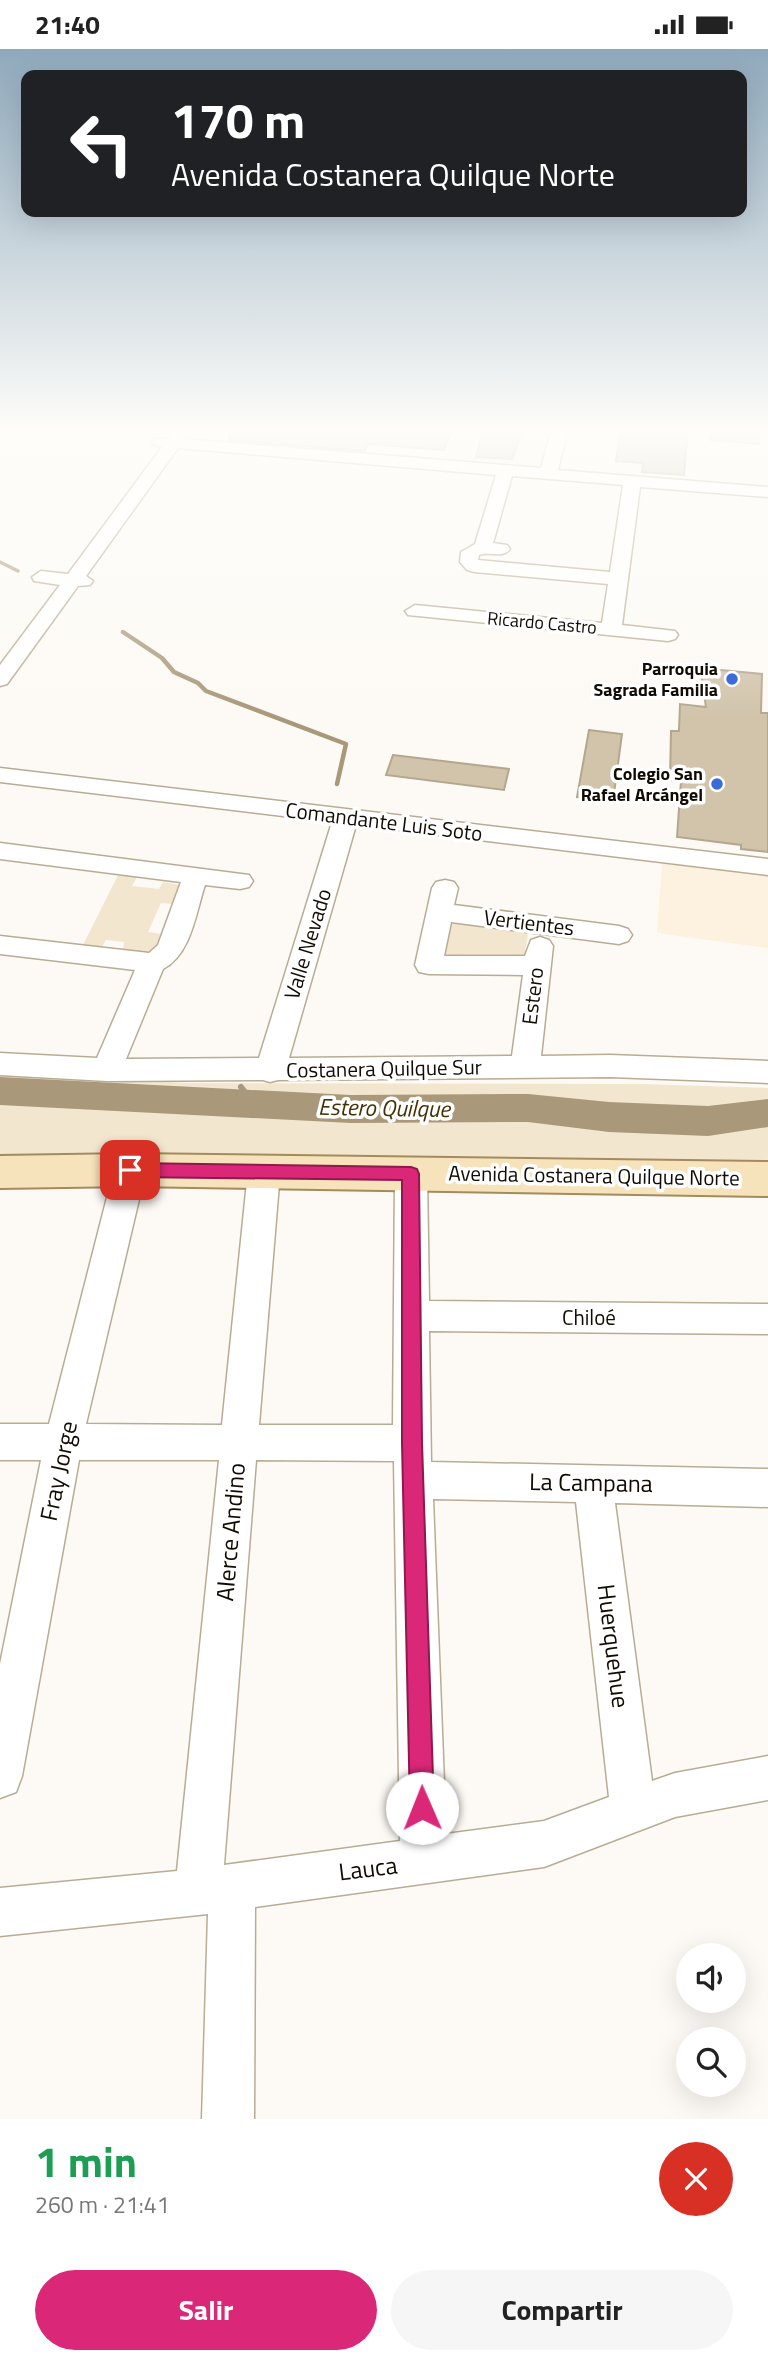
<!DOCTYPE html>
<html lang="es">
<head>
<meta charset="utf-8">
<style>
  body { margin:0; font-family:"Titillium Web",sans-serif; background:#f6f6f6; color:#222; height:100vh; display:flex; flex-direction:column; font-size:26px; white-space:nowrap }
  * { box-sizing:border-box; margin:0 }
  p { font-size:23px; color:#767676 }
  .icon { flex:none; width:38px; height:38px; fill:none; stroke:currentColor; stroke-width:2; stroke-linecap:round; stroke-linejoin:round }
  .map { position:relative; height:2070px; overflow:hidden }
  .details { display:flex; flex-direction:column; background:#fff; flex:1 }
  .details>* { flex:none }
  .hud { position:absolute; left:21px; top:21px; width:726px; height:147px; border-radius:14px; box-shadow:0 7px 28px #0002; background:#202124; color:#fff; overflow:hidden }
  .tools { position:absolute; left:676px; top:1894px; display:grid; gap:14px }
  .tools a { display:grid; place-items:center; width:70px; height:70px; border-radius:50%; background:#fff; box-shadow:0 7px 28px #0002; font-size:35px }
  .pin { position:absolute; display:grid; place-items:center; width:60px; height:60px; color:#fff; margin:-30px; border-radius:14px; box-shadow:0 4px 10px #0006 }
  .me { position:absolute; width:77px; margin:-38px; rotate:359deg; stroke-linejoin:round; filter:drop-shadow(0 0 5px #0008) }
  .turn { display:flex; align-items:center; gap:24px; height:147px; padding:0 35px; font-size:32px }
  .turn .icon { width:91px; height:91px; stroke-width:2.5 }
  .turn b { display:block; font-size:49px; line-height:60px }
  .round { display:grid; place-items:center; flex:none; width:74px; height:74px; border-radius:37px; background:#f6f6f6 }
  .headline { display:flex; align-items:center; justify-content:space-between; height:119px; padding:0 35px }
  h1 { font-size:42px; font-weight:700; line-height:52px; color:#1e9e55 }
  .button { display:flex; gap:14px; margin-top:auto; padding:14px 35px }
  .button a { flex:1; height:80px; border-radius:42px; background:#db2777; color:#fff; font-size:28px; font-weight:700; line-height:80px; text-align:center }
  .button a+a { background:#f6f6f6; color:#222 }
  .status { display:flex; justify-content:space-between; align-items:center; height:49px; padding:0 35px; background:#fff; direction:ltr }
  .status svg { height:19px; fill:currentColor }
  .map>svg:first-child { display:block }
  .built { fill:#fcf2df }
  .green { fill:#f2e6cf }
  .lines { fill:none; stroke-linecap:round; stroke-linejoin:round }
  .stream-far2 { stroke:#a99879; stroke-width:3.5 }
  .stream-far1 { stroke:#a99879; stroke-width:4.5 }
  .stream { stroke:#a99879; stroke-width:6 }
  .river { fill:#a99879; fill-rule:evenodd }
  .building { fill:#d1c4ab; stroke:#b4a78f; stroke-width:2 }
  .minor-casing { stroke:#b8ac94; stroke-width:3 }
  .major-casing { stroke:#a38b5e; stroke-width:4 }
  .minor { fill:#fff; fill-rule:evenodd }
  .major { fill:#f7e3bb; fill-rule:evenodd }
  .route { fill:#db2777; stroke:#8e194d; stroke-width:2 }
  .poi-dot { fill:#396bdb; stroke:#fff; stroke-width:2.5 }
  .labels { text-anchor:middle; stroke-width:7; stroke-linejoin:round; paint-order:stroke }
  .far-street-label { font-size:18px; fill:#100c04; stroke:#fff }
  .far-poi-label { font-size:18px; font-weight:bold; fill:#100c04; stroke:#fff; text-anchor:end }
  .street-label { font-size:21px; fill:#100c04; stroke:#fff }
  .water-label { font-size:23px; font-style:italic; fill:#443106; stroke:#fff }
  .near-street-label { font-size:24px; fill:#100c04; stroke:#fff }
</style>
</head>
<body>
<div class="status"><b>21:40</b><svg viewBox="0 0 49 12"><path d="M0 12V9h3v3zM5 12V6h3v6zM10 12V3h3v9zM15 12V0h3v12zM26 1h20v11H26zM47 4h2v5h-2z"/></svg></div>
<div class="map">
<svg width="768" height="2070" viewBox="0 0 768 2070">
  <rect width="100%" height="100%" fill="#fdfaf5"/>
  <path class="built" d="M459,379H553L541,420L445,412Z
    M662,814L768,827V899L657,884Z"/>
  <path class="green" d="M118,826L137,828L132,837L159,840L163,833L181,836L173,855L161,854L148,883L162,885L156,900L146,903L123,902L124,893L106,891L100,901L82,898Z
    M455,872L523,880L528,886L524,908L447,911L444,905L450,878Z
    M0,1026L191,1034L641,1035L768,1039V1112L0,1110Z"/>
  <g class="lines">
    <path class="stream-far2" d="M0,513L18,522"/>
    <path class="stream-far1" d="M123,583L162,609L174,623L198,634L206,642L346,695L337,735"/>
    <path class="stream" d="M241,1038L254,1055"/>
    <path class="river" d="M0,1028L351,1046L528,1045L609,1053L708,1057L768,1050V1078L708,1087L609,1083L528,1073L351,1074L0,1056Z"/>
  </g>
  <path class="building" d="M230,379H453L444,401L368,395L365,402L229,391Z
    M484,379H523L512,410L476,408Z
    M621,379H688L684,426L642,423L643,414L616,412Z
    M711,379H760L759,395L710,391Z
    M700,619L762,625L761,664H768V803L741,800V796L677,788L681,732L670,731L671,682H679L680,655L706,658Z
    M589,681L622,685L613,752L577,748Z
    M393,706L509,720L504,741L386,726Z"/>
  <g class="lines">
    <g class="minor-casing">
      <path id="minor" d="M176,379H188L190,382L184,390L541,419L552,379H568L558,421L768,438V448L640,438L622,576L675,582L678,586L675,590L668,592L408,566L405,562L415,556L602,574L608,535L474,523L467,521L460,513L461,503L475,495L496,426L178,399L86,527L93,532L90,536L78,537L7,635L0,637V616L60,536L34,532L32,528L41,522L68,525L162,398L154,396L152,393L154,390L169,389ZM512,427L623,436L610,523L478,511L479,506C489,502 503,510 510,500L507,496L493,494Z
        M0,719L768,810V826L356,776L289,1009L512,1007L523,926L429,925L419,923L415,916L432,839L436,833L445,831L454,833L458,839L454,856L619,877L628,880L632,886L628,892L619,895L451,873L444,907H525L531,891L540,888L549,891L553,897L541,1007L610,1006L768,1012V1034L610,1028L278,1031L270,1033L263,1031L107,1032L0,1026V1004L97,1009L135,921L0,905V887L149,904L158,896L181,833L0,810V794L249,826L253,832L249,838L240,840L205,836C196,863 191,906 163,920L126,1010L259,1009L332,773L0,733Z
        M130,1108L141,1112L146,1121L86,1375L222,1376L248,1123L253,1114L264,1110L275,1114L280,1123L259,1376H393L395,1125L400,1116L411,1112L422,1116L427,1125L429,1252L768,1255V1285L429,1282L431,1413L768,1420V1458L615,1454L652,1732L675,1724L768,1707V1751L675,1768L544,1818L255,1858L254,2070H202L208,1865L0,1887V1839L177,1822L219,1411H79L22,1727L16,1743L0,1749V1615L41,1411H0V1375H49L114,1121L119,1112ZM256,1411L394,1412L400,1792L224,1816ZM433,1450L576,1453L609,1748L544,1772L446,1785Z"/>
    </g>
    <g class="major-casing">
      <path id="major" d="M130,1105L768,1113V1147L130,1137L0,1139V1107Z"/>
    </g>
    <use href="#minor" class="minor"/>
    <use href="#major" class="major"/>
  </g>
  <linearGradient id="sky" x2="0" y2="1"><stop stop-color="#8fa9bc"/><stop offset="0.57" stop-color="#fefdfa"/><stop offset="1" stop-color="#fefdfa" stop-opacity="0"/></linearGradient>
  <rect width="768" height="669" fill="url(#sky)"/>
  <path class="route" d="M130,1114L411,1118L417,1120L419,1125L422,1394L434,1759L431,1767L422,1771L414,1767L410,1759L402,1394V1131L130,1128L124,1126L121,1121L124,1116Z"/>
  <g class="poi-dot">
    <circle cx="732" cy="630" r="7"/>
    <circle cx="717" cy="735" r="7"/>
  </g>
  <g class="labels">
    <g class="far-street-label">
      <text transform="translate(542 574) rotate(5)" y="6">Ricardo Castro</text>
    </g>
    <g class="far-poi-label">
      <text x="718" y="626">Parroquia<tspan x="718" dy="21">Sagrada Familia</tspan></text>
      <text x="703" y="731">Colegio San<tspan x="703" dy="21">Rafael Arcángel</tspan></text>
    </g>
    <g class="street-label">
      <text transform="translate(384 773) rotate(7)" y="7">Comandante Luis Soto</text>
      <text transform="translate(529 874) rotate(7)" y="7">Vertientes</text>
      <text transform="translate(308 895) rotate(-73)" y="7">Valle Nevado</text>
      <text transform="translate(533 947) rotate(-83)" y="7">Estero</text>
      <text transform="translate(384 1020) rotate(-1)" y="7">Costanera Quilque Sur</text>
      <text transform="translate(594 1127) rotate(1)" y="7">Avenida Costanera Quilque Norte</text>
      <text x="589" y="1276">Chiloé</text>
    </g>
    <g class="water-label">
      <text transform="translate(384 1059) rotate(1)" y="8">Estero Quilque</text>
    </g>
    <g class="near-street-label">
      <text transform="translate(59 1422) rotate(-78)" y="8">Fray Jorge</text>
      <text transform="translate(591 1434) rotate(1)" y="8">La Campana</text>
      <text transform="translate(231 1483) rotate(-85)" y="8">Alerce Andino</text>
      <text transform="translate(613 1597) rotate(83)" y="8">Huerquehue</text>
      <text transform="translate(368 1820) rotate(-7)" y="8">Lauca</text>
    </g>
  </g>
</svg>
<div class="tools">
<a><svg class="icon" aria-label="sound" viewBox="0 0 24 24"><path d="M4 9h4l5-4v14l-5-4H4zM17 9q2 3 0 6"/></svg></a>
<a><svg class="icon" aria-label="search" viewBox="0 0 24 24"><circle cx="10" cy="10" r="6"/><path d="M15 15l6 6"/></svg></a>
</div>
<div class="pin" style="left:130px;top:1121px;background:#d93025"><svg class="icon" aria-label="arrive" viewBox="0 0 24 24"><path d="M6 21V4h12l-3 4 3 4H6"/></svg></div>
<svg class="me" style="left:422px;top:1759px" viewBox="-20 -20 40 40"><circle r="19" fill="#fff"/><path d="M0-13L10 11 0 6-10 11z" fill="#db2777"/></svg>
<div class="hud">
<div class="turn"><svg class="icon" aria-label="left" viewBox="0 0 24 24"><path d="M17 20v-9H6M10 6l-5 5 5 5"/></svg><div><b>170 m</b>Avenida Costanera Quilque Norte</div></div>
</div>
</div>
<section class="details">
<div class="headline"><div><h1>1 min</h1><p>260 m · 21:41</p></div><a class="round" style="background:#d93025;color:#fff"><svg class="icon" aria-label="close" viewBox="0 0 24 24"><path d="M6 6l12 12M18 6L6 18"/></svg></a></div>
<div class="button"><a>Salir</a><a>Compartir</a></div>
</section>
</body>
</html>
